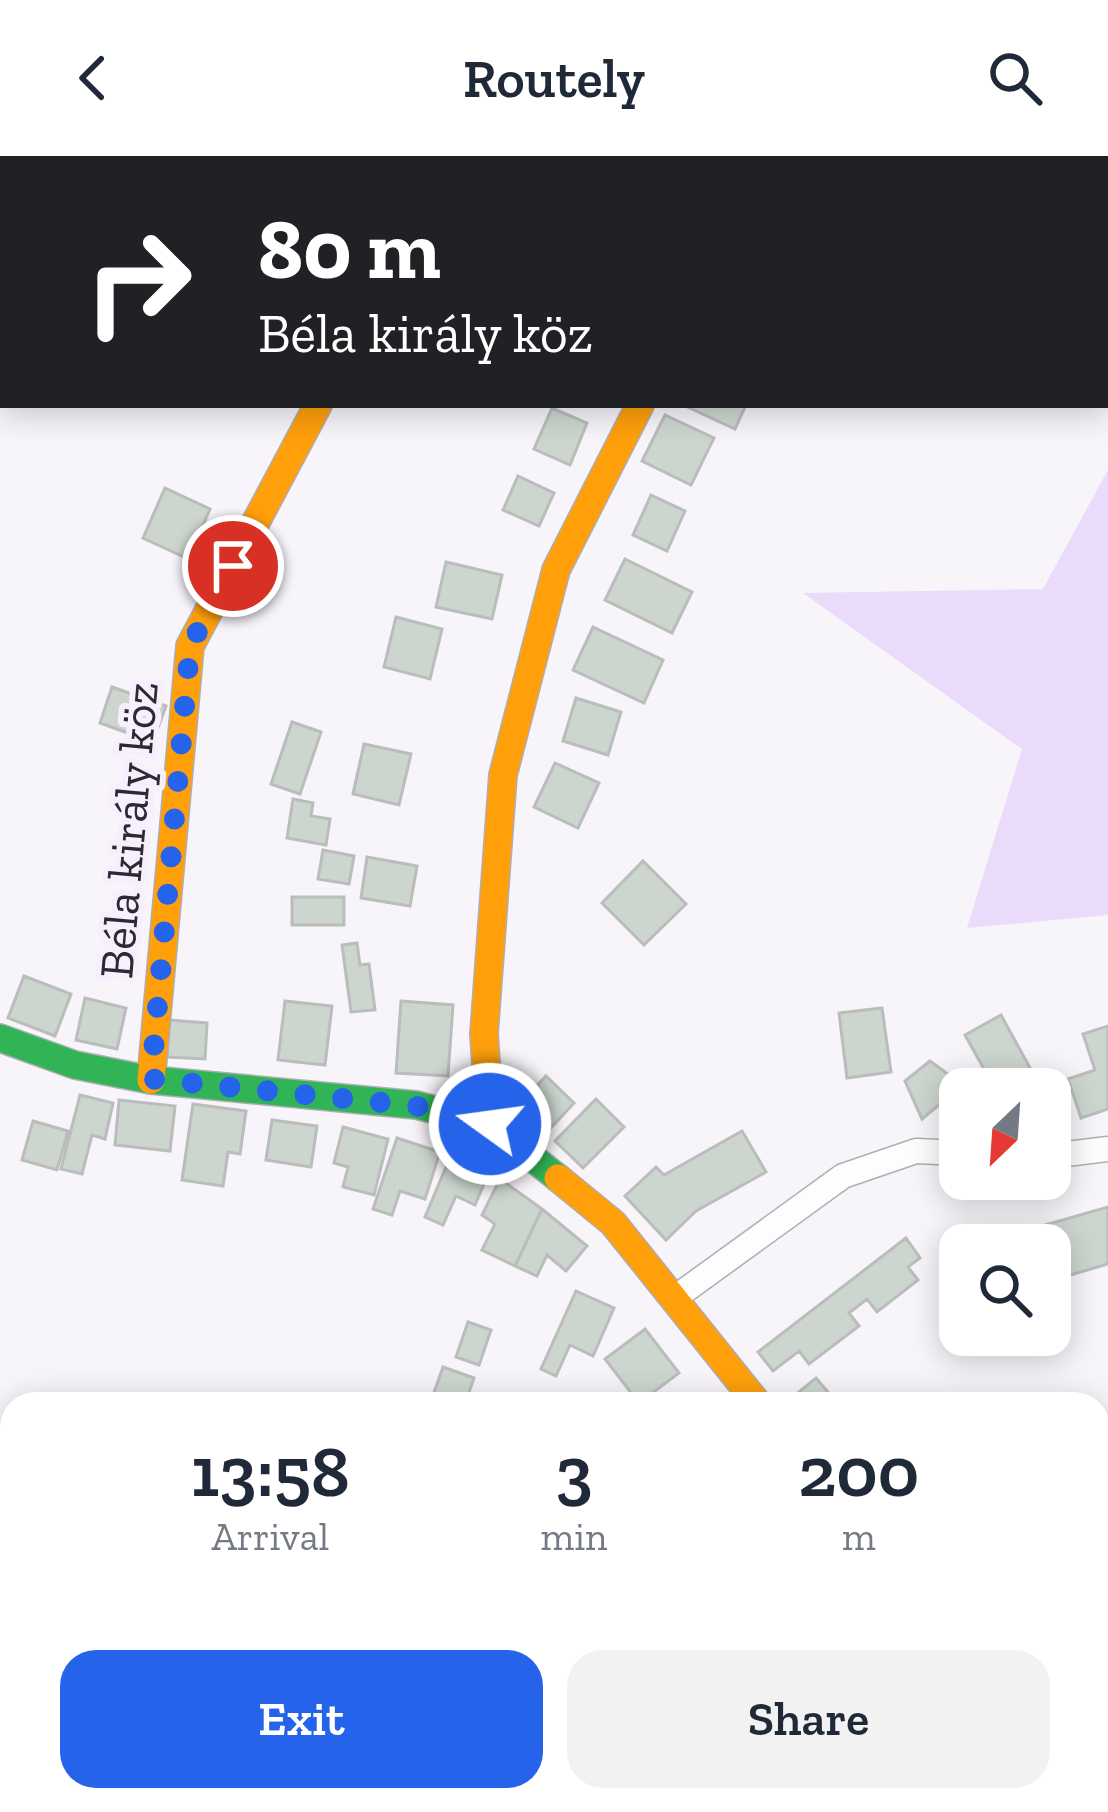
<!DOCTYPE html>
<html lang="en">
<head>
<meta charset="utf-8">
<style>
  body { margin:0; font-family:"Zilla Slab",serif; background:#f2f2f3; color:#1f2937; height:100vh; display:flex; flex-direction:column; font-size:45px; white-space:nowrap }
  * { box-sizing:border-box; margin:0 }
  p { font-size:39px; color:#747a83 }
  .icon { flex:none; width:66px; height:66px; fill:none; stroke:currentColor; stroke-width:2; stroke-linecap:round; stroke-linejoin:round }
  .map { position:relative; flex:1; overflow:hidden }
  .drawer { position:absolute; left:0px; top:1236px; width:1110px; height:420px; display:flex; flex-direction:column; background:#fff; border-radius:36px 36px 0 0; box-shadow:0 6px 30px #0003 }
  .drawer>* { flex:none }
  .guide { position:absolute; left:0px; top:0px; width:1110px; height:252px; box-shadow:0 6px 30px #0003; background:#202124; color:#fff; overflow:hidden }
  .needle { width:78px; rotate:205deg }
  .buttons { position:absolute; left:939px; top:912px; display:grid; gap:24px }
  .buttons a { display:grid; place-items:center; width:132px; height:132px; border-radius:24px; background:#fff; box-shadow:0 6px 30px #0003; font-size:60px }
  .pin { position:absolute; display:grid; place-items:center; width:102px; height:102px; color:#fff; margin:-51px; border:6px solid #fff; border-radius:50%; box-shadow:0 3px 12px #0007 }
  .me { position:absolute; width:132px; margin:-66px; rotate:284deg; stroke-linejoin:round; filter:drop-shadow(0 0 9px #0008) }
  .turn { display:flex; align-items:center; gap:42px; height:252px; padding:0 60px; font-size:54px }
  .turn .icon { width:156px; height:156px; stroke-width:2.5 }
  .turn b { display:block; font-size:84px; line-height:102px }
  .eta { display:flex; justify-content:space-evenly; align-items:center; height:204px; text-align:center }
  .eta b { font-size:72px; font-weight:600; line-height:84px }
  .action { display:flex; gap:24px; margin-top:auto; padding:24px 60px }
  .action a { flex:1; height:138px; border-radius:36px; background:#2563eb; color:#fff; font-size:48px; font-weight:600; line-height:138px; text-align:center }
  .action a+a { background:#f2f2f3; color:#1f2937 }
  header { display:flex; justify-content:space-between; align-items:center; height:156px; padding:0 60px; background:#fff; font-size:54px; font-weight:600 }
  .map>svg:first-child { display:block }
  .green { fill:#e9dbf9 }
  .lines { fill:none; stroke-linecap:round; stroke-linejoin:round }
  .river { stroke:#c7b1e1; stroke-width:54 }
  .building { fill:#ccd6cf; stroke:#babdbc; stroke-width:3 }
  .street-casing { stroke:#b0adb4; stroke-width:27 }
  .fast-casing { stroke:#b0adb4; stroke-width:30 }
  .slow-casing { stroke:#b0adb4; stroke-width:30 }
  .street { stroke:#fefdfe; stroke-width:24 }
  .fast { stroke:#30b455; stroke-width:27 }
  .slow { stroke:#ff9f0a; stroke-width:27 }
  .rail { stroke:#cac9cb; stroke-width:9; stroke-dasharray:6 12; stroke-linecap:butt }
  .route { stroke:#2563eb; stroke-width:21; stroke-dasharray:0 37.8 }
  .labels { text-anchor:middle; stroke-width:12; stroke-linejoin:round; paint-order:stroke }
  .street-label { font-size:48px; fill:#2d2932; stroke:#f6f0fe }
</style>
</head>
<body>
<header><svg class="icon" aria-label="back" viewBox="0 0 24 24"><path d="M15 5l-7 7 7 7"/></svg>Routely<svg class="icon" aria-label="search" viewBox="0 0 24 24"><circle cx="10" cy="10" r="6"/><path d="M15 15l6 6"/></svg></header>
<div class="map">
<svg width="1108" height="1656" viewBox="0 0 1108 1656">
  <rect width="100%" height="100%" fill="#f7f4fa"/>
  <path class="green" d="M1108,314V759L967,772L1022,593L803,437L1043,433Z
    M75,1644H831L892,1649V1656H182Z"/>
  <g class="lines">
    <path class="river" d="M0,1359L12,1360
      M1098,1433L1108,1431"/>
  </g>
  <path class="building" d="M683,249H746L735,273Z
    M552,252L587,267L570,309L534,293Z
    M665,259L714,282L691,329L642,305Z
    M518,320L554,337L539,370L503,354Z
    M165,332L210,353L201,374L209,378L197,407L143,382Z
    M651,339L685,355L667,395L633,379Z
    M625,403L692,436L672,477L605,444Z
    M446,406L502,419L492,463L436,451Z
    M396,461L442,473L430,523L384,511Z
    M593,471L663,504L644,547L573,514Z
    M112,531L166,550L153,586L100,567Z
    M576,542L621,556L608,599L563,585Z
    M292,566L321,576L300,638L271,628Z
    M364,588L411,598L399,649L353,638Z
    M555,607L599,627L578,672L534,651Z
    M293,643L313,647L311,660L330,663L326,689L287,682Z
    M323,694L354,700L349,728L318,723Z
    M367,701L417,710L410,750L361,742Z
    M643,705L686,748L644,789L602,747Z
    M292,741H344V769H292Z
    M357,787L360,809L369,808L375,854L351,856L342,789Z
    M24,820L71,838L55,880L8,862Z
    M85,842L126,852L117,893L76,884Z
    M285,845L332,850L325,909L278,904Z
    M401,845L453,849L448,920L396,917Z
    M882,852L891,916L847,922L839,857Z
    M1001,859L1030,912L994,931L965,879Z
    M169,864L207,867L205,903L167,901Z
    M1108,870V953L1081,962L1068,923L1095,914L1083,878Z
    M930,905L963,929L922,963L905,925Z
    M546,920L574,947L548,975L519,949Z
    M80,939L113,947L105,983L92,979L82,1018L61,1013Z
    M596,943L624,971L583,1012L555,985Z
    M119,944L175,950L170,995L115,989Z
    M193,948L246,955L240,998L228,996L223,1030L182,1024Z
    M272,964L317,970L311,1011L266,1004Z
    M33,965L68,975L57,1014L22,1004Z
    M343,971L388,983L374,1039L343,1031L348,1011L334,1007Z
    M742,975L766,1016L696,1055L666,1084L625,1040L656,1011L664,1019Z
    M397,982L440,996L425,1043L400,1035L392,1059L373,1053Z
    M451,999L489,1016L475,1049L456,1040L443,1069L425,1061Z
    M500,1023L542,1053L515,1110L482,1094L495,1068L482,1059Z
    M1108,1051V1108L1050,1125V1089H1028L1024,1075Z
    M542,1053L587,1090L566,1115L547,1099L537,1120L515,1110Z
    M906,1082L920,1102L908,1111L918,1124L877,1156L867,1143L849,1157L859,1170L809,1208L799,1195L773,1215L758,1196Z
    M576,1135L614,1152L593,1200L570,1189L556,1220L541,1213Z
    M468,1166L491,1174L479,1209L456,1201Z
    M645,1173L679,1217L639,1247L605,1203Z
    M443,1211L474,1222L465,1248H430Z
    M816,1222L838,1248H792L789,1244Z
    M1108,1287V1336L1098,1339V1290Z"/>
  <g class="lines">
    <g class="street-casing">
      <path id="street" d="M731,3V0
        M1050,1000L1108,993
        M676,1141L843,1020L916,995L960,997"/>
    </g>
    <g class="fast-casing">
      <path id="fast" d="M0,882L75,909L151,924L416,949L490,968L558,1022"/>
    </g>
    <g class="slow-casing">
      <path id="slow" d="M151,924L190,490L318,249
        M490,968L484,878L503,619L556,414L640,249
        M558,1022L613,1067L758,1248
        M1098,1565L1108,1564"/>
    </g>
    <use href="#street" class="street"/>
    <use href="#fast" class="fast"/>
    <use href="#slow" class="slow"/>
    <path class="rail" d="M0,1545L12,1546
      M0,1564L12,1565
      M1098,1637L1108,1638
      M963,1644L1107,1656"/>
  </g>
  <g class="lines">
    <path class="route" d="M233,410L190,490L151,923L416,950L490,968"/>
  </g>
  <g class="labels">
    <g class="street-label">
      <text transform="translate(128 674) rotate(-85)" y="17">Béla király köz</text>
    </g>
  </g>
</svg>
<div class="buttons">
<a><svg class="needle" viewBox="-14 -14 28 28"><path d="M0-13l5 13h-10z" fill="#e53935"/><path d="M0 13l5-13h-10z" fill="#747a83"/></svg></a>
<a><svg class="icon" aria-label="search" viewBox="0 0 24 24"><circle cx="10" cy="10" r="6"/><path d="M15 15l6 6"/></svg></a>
</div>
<div class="pin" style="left:233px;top:410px;background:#d93025"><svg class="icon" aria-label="arrive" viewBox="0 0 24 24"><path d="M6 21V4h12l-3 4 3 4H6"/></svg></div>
<svg class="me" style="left:490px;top:968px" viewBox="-20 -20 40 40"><circle r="17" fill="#2563eb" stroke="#fff" stroke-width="3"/><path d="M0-11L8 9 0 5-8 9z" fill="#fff"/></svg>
<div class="guide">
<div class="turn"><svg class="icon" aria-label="right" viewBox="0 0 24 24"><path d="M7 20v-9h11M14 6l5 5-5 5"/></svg><div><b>80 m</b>Béla király köz</div></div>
</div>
<section class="drawer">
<div class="eta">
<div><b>13:58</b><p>Arrival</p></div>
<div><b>3</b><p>min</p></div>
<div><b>200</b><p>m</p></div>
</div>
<div class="action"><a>Exit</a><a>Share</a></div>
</section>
</div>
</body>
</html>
